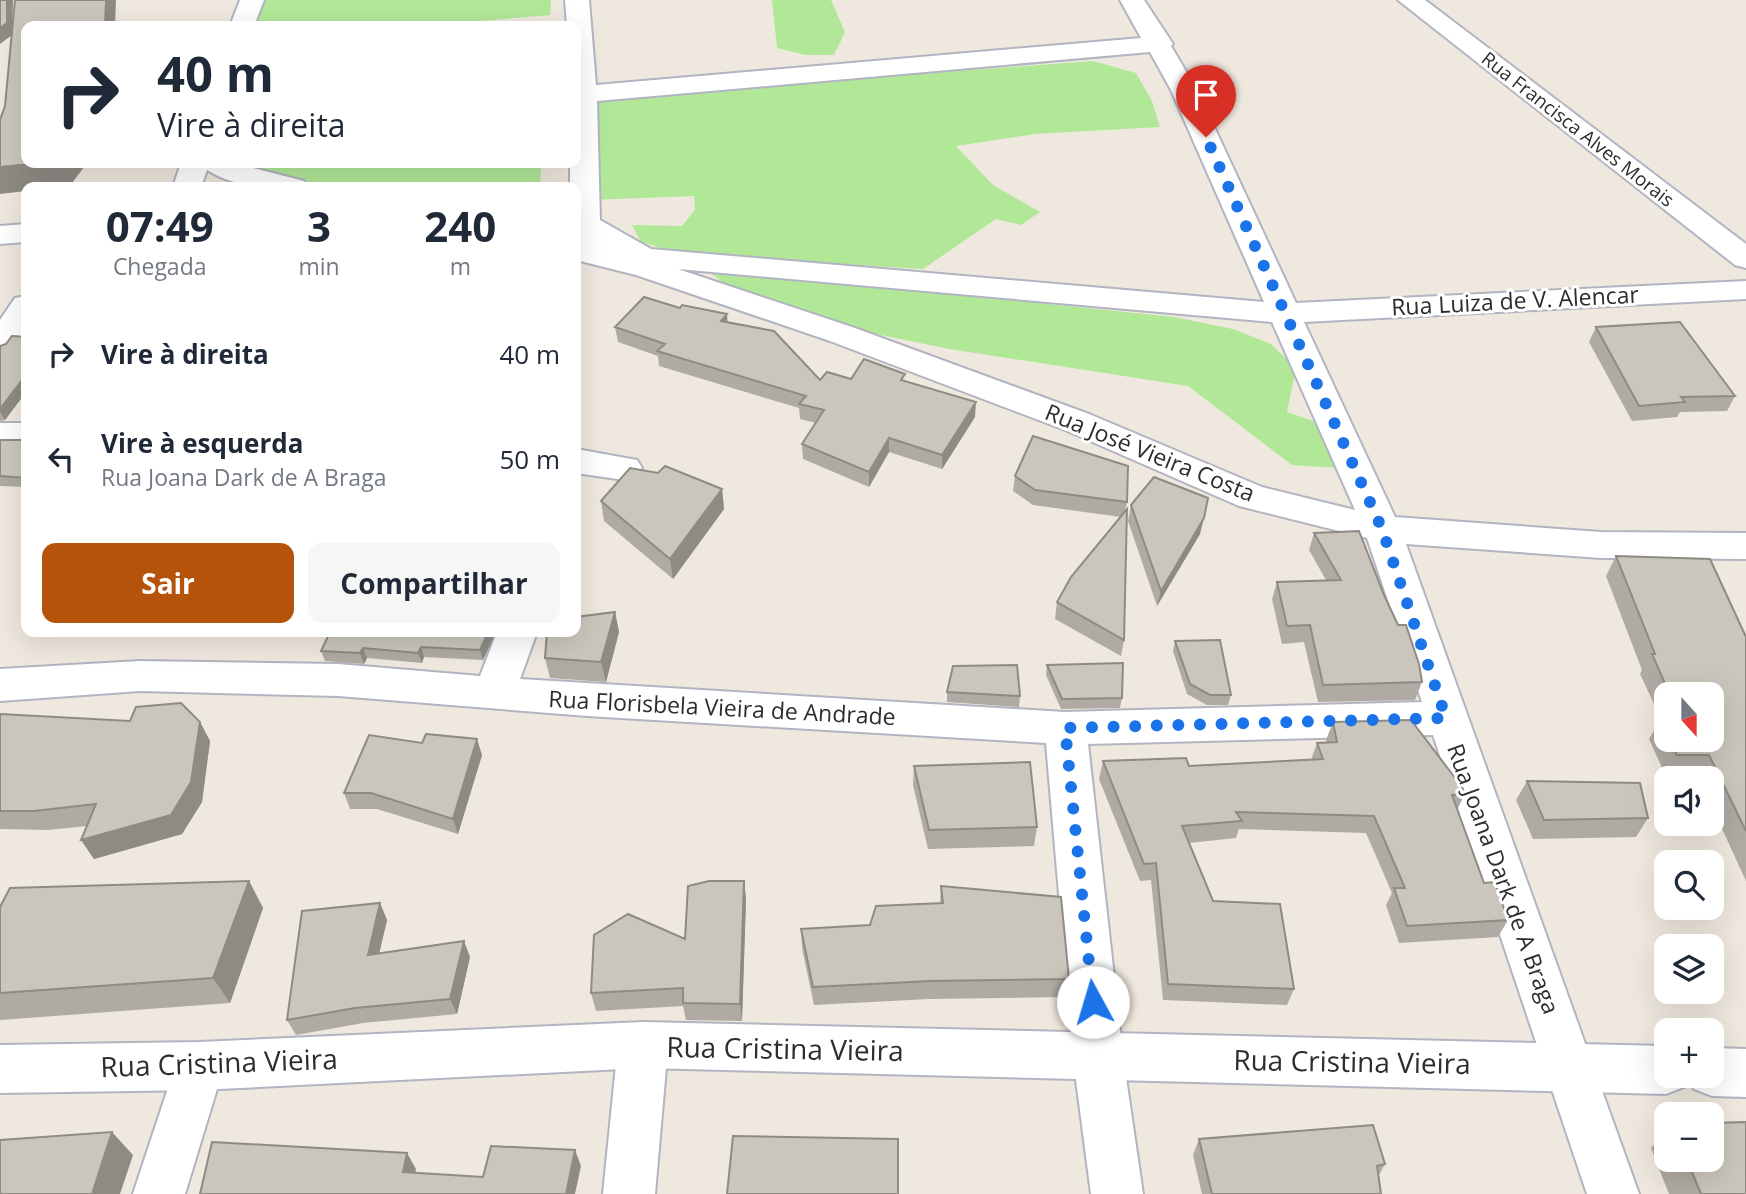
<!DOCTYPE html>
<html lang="pt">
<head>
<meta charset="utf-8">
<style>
  body { margin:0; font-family:"Open Sans",sans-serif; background:#f6f6f7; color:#1f2937; height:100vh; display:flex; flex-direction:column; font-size:26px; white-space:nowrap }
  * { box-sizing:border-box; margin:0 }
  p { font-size:23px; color:#747a83 }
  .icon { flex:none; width:38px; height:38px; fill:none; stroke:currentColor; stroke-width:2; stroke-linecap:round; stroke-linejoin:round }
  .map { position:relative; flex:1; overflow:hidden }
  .sheet { position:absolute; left:21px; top:182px; width:560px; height:455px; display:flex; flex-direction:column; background:#fff; border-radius:14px; box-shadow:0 7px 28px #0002 }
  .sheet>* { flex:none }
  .guide { position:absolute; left:21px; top:21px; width:560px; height:147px; border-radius:14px; box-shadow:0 7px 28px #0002; background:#fff; color:#1f2937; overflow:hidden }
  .needle { width:46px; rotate:159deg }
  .tools { position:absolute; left:1654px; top:682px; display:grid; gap:14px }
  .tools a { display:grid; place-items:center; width:70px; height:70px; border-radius:14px; background:#fff; box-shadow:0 7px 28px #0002; font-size:35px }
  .pin { position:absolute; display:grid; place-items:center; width:60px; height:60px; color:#fff; margin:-72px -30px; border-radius:50% 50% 50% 0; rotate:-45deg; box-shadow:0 0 7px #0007 }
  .pin .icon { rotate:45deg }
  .me { position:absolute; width:77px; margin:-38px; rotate:354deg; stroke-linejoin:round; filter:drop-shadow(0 0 5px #0008) }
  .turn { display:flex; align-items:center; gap:24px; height:147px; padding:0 21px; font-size:32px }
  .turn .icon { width:91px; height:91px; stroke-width:2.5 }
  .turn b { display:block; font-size:49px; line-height:60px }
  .eta { display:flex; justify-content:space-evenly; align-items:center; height:119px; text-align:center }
  .eta b { font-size:42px; font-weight:700; line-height:49px }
  .action { display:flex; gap:14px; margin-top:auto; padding:14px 21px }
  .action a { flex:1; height:80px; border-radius:14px; background:#b45309; color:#fff; font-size:28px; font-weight:700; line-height:80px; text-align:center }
  .action a+a { background:#f6f6f7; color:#1f2937 }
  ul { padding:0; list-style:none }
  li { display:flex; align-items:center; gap:21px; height:105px; padding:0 21px }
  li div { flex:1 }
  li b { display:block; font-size:26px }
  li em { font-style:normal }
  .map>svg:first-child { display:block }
  .green { fill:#b1e898 }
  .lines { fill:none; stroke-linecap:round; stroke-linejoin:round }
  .minor-casing { stroke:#b2b4c1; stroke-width:4 }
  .tertiary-casing { stroke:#b2b4c1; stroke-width:4 }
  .minor { fill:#fff; fill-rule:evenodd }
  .tertiary { fill:#fff; fill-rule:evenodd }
  .wall { fill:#afaaa3; fill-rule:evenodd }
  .shaded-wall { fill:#8e8b84 }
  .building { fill:#cbc6bd; stroke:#8e8b84; stroke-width:2 }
  .route { stroke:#1a73e8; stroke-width:12; stroke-dasharray:0 21.6 }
  .labels { text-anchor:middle; stroke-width:6; stroke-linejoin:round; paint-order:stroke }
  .far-street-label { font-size:19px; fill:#2d2d2d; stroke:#fff }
  .street-label { font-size:23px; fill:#2d2d2d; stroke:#fff }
  .near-street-label { font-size:28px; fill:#2d2d2d; stroke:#fff }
</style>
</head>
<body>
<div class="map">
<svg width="1746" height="1194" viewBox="0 0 1746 1194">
  <rect width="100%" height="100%" fill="#efe8de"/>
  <path class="green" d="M262,0H551L550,15L420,26H250Z
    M772,0H831L845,32L834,55H806L777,48Z
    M1093,61L1136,73L1152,101L1160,127L1035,134L956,146L993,185L1040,212L1021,225L996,219L923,269L686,255L641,242L632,225L682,226L695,210L694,196L590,200L591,98Z
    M232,163H541L540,187C482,187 268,199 232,163Z
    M705,269L1174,317L1233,329L1271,344L1296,368L1287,412L1325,425L1340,468L1292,465L1188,386L949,349L833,325L735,291Z"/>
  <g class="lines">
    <g class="minor-casing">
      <path id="minor" d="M240,0H264L254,26H230Z
        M565,0H589L596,85L1141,38L1120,0H1144L1173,44L1171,46L1197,90L1296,303L1746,281V299L1304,322L1395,517L1601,532L1746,533V559L1601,558L1406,544L1639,1194H1587L1433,735L1088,744L1123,1057L1143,1194H1091L1073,1057L1046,743L587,716L338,696L140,691L0,701V669L140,661L338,664L480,676L497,632H537L520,679L1065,712L1422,702L1367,538L1239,506L1065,430L830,341L636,275L576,260V187H570V163H576V26H567ZM1150,52L1171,90L1264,302L651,249L600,220L597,101ZM678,269L1272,322L1355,510L1262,487L1089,414L852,327Z
        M1398,0H1425L1746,244V268L1735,265Z
        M181,163H234L304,181L308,187C273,189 237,189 207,170L201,187H173Z
        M26,224V242L0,244V226Z
        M26,296V329L11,352L0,355V320L15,298Z
        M0,423H26V445H0Z
        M576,449L637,460L642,468L637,476L624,480L576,473Z
        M643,1022L660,1029L668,1045L655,1194H603L618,1045L626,1029Z
        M199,1042L217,1049L224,1066L185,1194H133L181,1049Z"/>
    </g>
    <g class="tertiary-casing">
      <path id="tertiary" d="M643,1022L1666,1046V1076H1688L1684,1087L1666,1094L643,1068L199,1090L0,1093V1045L199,1042Z
        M1712,1048L1746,1049V1097L1712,1096L1694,1089L1689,1076H1712Z"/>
    </g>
    <use href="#minor" class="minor"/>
    <use href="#tertiary" class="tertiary"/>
  </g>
  <path class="wall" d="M680,308L727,314V322L820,380L851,379L905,381L975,417L942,469L889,452L869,487L803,459L802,444L816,423L800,419L799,408L659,366L658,356L618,342L615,327Z
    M1596,327L1735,396L1727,411L1680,412L1677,417L1632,421L1589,342Z
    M26,337V392L5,420L0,421V346Z
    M0,440H26V487L0,486Z
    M1015,476L1127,502L1125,511L1124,640L1121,656L1055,619L1057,602L1121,517L1033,505L1013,491Z
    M722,489L724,509L673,579L604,521L601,501Z
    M1131,505L1200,534L1157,606L1128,521Z
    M1314,533L1384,595L1422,682L1415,700L1318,702L1304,642L1282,644L1272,599L1277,582L1326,580L1309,550Z
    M1616,556L1746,637V881L1712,807V779H1698L1696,774H1665L1649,739L1661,719L1640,674L1642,670L1606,576ZM1666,695H1712V740H1666Z
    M615,612L619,632L606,682L550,678L545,658Z
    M330,632H496L483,660L424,657L422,663L367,658L364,664L325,661L321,651Z
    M1175,641L1231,695L1228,705H1207L1187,694L1173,651Z
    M1047,665L1122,698L1120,708L1061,709L1046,675Z
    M947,692L1020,696L1019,707L947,702Z
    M0,714L130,721L200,722L210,741L202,802L182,834L94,859L81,840L87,826L48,830L0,829Z
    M1333,722L1465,794L1457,810L1484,883L1508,920L1498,937L1399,943L1386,905L1392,893L1366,833L1239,829L1236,838L1189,843L1213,901L1294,989L1287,1005L1163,1000L1151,880L1140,881L1099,779L1103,761L1189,766L1311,760L1317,743H1327L1326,740Z
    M482,755L458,834L377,809H350L344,793Z
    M914,766L1037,827L1034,846L928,849L913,785Z
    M1527,781L1648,818L1636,837L1533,839L1516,800Z
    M249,881L263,908L230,1003L0,1020V907Z
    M744,881L746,899L742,1021L686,1020L683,1006L596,1011L591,993L685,939Z
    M941,886L1069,979L1065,997L929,999L814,1005L802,948L801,929L870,925L940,903Z
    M380,903L387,920L379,954L470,957L457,1014L363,1023L296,1035L287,1020Z
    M1666,1132V1160H1712L1746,1194H1669L1651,1148Z
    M1199,1139L1385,1164L1379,1175L1381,1194H1202L1193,1155Z"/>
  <path class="shaded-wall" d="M7,0H13L12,35L0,44V28Z
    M106,0H116L115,26H105Z
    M39,163H87L69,187H26V191L0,194V167Z
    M727,314L728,328L721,321Z
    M26,375V392L5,420L0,412V409Z
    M976,402L975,417L942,469V455Z
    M889,438V452L869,487V472Z
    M722,489L724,509L673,579L670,559Z
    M1204,518L1200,534L1157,606L1161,591Z
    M615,612L619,632L606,682L601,662Z
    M488,632H496L483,660L480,650Z
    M421,647L424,657L422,663L418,653Z
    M363,648L367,658L364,664L360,653Z
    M200,722L210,741L202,802L182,834L94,859L81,840Z
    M477,739L482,755L458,834L453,819Z
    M249,881L263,908L230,1003L213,978Z
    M744,881L746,899L742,1021L740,1004Z
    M380,903L387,920L375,971L368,955Z
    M464,941L470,957L457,1014L450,999Z
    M112,1132L133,1155L120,1194H92Z
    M575,1150L581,1166L575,1194H566Z
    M407,1153L416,1169L412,1187L403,1172Z"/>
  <path class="building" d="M0,0H7V23L0,28Z
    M15,0H106L105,26H26V163H39L0,167V120L5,106Z
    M644,297L680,308L682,305L727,314L721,321L774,331L820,380L827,372L851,379L864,359L905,374L901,380L976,402L942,455L889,438L869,472L802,444L824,410L799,404L806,396L657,351L665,344L615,327Z
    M1680,322L1735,396L1681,397L1685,402L1639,406L1596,327Z
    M12,336L26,337V375L0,409V346L6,344Z
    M1033,436L1128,466L1127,502L1035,490L1015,476Z
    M0,440H26V478L0,476Z
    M665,466L722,489L670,559L601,501L630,468L658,473Z
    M1154,477L1208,498L1204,518L1161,591L1131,505Z
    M1127,509L1124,640L1057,602L1071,577Z
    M1359,531L1384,595L1398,625H1406L1419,664L1422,682L1323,685L1310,625L1287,626L1277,582L1341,580L1314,533Z
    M1616,556L1710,559L1746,637V831L1709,755H1677L1670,740H1712V695H1670L1652,654H1655Z
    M615,612L601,662L545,658L547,632H576V617Z
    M330,632H488L480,650L421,647L418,653L363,648L360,653L321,651Z
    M1220,640L1231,695H1210L1190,684L1175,641Z
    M1123,663L1122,698L1067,699H1062L1047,665Z
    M1017,665L1020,696L947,692L953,666Z
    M181,703L200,722L191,782L171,815L81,840L96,804L34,811H0V714L130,721L136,707Z
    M1661,719H1666V731Z
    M1411,720L1462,787L1465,794L1452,795L1484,883L1495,882L1508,920L1407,926L1394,888H1405L1374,816L1236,812L1242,821L1182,826L1213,901L1280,904L1294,989L1168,984L1156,863L1144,864L1103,761L1186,758L1189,766L1323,759L1317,743L1337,742L1333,722Z
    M426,734L477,739L453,819L371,793H344L369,735L422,743Z
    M1030,762L1037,827L929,830L914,766Z
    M1527,781L1640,783L1648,818L1544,820Z
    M249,881L213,978L0,993V907L10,888Z
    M709,881H744L740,1004L683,1003V988L591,993L594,935L628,914L685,939L688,886Z
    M941,886L1061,897L1069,979L930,981L813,987L801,929L870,925L876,906L943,903Z
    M380,903L368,955L464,941L450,999L355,1008L287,1020L302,911Z
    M1746,1122V1194H1701L1687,1160H1712V1123Z
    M1373,1125L1385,1164L1377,1166L1381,1194H1212L1199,1139Z
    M112,1132L92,1194H0V1140Z
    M733,1136L898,1139V1194H727Z
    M212,1142L407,1153L403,1172L483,1177L491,1146L575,1150L566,1194H200Z"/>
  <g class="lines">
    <path class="route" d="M1093,1002L1065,728L1446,718L1382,529L1206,137"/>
  </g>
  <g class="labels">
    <g class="far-street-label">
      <text transform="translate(1578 129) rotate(38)" y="7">Rua Francisca Alves Morais</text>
    </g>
    <g class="street-label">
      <text transform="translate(1515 301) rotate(-3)" y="8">Rua Luiza de V. Alencar</text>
      <text transform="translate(1150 453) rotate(22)" y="8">Rua José Vieira Costa</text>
      <text transform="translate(722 708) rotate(3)" y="8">Rua Florisbela Vieira de Andrade</text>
      <text transform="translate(1503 879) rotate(70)" y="8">Rua Joana Dark de A Braga</text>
    </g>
    <g class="near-street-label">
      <text transform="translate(785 1049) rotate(1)" y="10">Rua Cristina Vieira</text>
      <text transform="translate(1352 1062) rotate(1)" y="10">Rua Cristina Vieira</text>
      <text transform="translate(219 1063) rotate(-2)" y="10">Rua Cristina Vieira</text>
    </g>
  </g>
</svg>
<div class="tools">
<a><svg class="needle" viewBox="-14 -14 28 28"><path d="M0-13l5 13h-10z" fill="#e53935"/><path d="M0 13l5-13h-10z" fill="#747a83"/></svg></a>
<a><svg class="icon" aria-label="sound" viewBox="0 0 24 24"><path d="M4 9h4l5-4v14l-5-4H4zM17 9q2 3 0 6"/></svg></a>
<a><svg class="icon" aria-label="search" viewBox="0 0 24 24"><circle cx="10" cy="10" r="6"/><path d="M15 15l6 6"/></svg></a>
<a><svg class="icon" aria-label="layers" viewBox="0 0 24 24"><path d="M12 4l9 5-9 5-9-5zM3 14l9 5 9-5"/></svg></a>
<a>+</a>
<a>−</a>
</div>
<div class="pin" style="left:1206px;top:137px;background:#d93025"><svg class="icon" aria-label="arrive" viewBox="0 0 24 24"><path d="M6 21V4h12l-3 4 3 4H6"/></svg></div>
<svg class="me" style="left:1093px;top:1002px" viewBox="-20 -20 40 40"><circle r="19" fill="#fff"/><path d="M0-13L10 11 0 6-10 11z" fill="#1a73e8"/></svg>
<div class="guide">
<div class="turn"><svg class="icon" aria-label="right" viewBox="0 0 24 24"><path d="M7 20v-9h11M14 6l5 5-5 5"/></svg><div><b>40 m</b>Vire à direita</div></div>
</div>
<section class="sheet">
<div class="eta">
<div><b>07:49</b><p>Chegada</p></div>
<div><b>3</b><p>min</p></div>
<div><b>240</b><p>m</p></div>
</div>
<ul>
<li><svg class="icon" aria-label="right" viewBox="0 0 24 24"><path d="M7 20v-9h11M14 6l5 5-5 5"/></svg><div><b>Vire à direita</b></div><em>40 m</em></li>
<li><svg class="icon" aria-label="left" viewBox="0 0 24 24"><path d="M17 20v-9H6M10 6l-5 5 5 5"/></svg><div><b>Vire à esquerda</b><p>Rua Joana Dark de A Braga</p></div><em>50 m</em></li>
</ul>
<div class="action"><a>Sair</a><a>Compartilhar</a></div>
</section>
</div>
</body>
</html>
